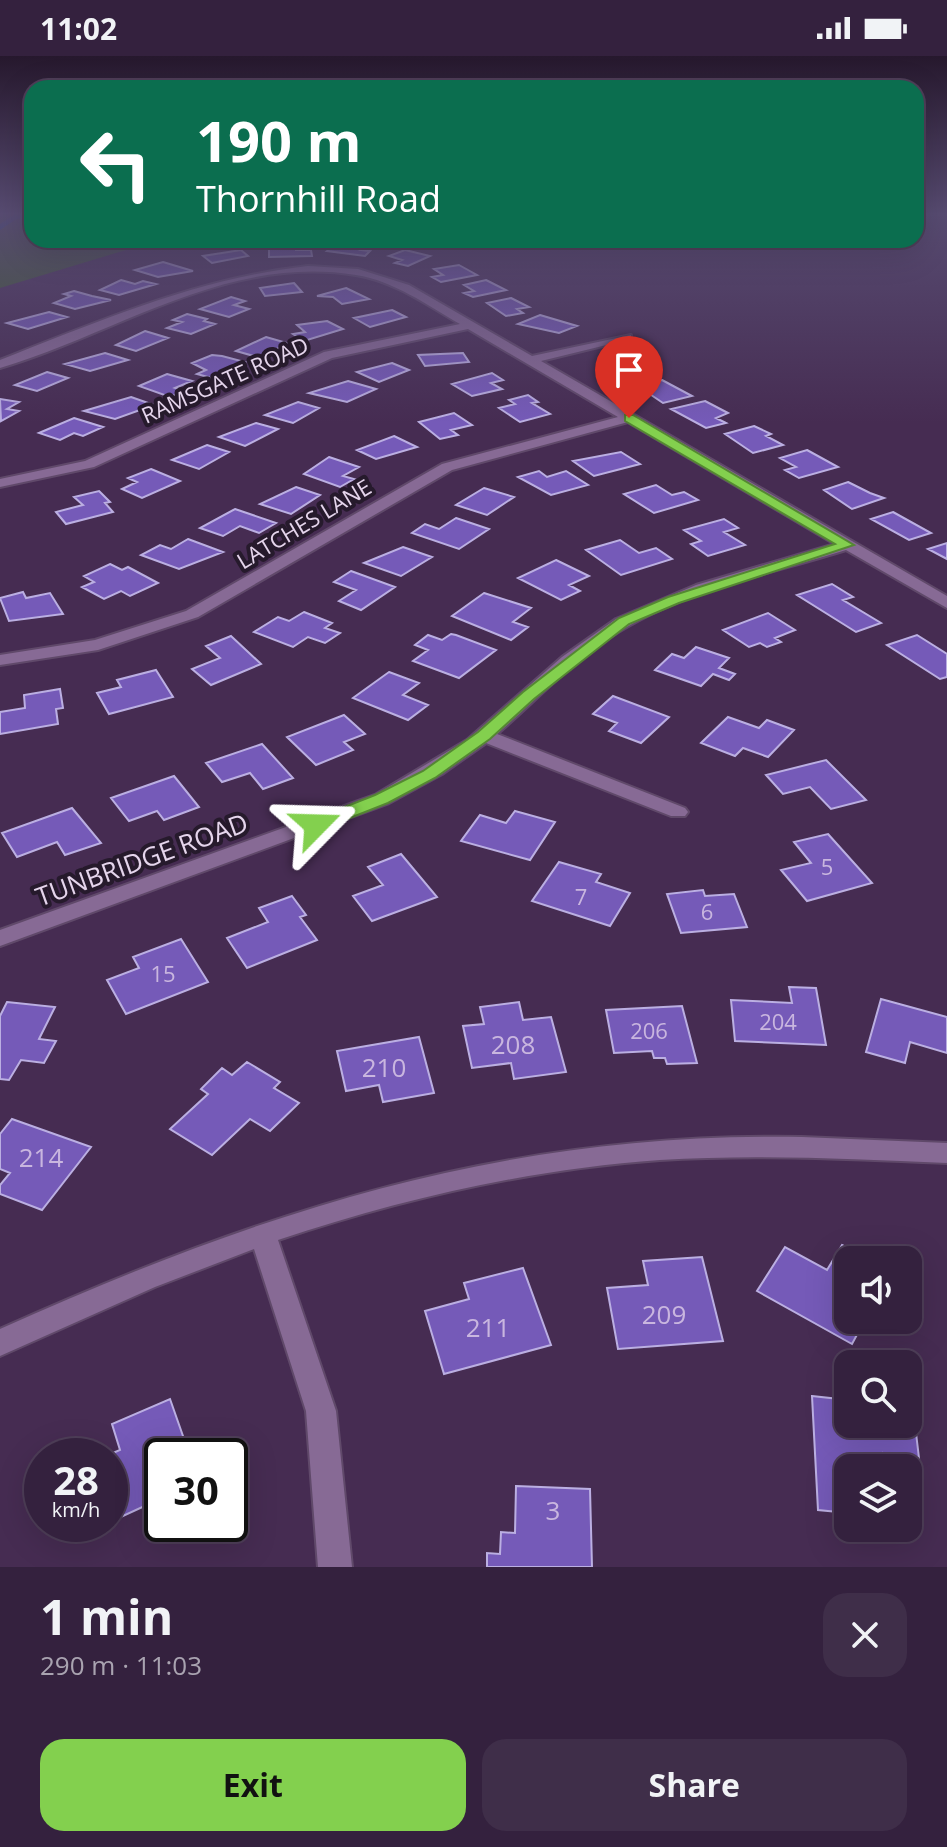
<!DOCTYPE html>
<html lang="en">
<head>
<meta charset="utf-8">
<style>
  body { margin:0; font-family:"Open Sans",sans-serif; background:#3f2e49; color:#f1f3f6; height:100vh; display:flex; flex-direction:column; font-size:30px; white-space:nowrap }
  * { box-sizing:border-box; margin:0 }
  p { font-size:26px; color:#a9a3b0 }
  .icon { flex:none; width:44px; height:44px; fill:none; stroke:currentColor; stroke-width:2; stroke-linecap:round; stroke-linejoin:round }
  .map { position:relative; height:1511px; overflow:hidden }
  .panel { display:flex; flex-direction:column; background:#34213e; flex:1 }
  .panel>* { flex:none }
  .top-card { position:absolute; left:24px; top:24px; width:900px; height:168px; border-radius:24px; box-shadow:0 8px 32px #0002,0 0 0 2px #4e3e58; background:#0b6e4f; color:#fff; overflow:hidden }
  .controls { position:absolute; left:834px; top:1190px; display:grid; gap:16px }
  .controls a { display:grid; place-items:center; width:88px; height:88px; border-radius:16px; background:#34213e; box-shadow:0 8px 32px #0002,0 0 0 2px #4e3e58; font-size:40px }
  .speed { position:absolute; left:24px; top:1382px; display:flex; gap:16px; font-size:40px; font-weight:700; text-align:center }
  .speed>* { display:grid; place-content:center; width:104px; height:104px; border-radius:50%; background:#34213e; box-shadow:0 8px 32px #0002,0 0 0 2px #4e3e58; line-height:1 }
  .speed small { font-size:20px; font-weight:400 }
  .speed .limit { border:4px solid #111; border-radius:12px; background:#fff; color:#111 }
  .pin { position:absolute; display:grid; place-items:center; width:68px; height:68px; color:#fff; margin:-82px -34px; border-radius:50% 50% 50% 0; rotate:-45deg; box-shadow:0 0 8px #0007 }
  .pin .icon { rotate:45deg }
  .me { position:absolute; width:88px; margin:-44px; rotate:68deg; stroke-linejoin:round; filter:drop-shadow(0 0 6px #0008) }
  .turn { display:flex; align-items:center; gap:28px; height:168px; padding:0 40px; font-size:36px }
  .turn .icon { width:104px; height:104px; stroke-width:2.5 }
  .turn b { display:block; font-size:56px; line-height:68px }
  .round { display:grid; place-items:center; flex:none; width:84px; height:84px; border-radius:24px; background:#3f2e49 }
  .summary { display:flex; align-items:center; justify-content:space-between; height:136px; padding:0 40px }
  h1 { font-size:48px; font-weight:700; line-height:60px }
  .cta { display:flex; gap:16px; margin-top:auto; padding:16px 40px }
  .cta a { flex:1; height:92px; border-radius:24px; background:#83d04e; color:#111; font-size:32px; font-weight:700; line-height:92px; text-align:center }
  .cta a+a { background:#3f2e49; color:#f1f3f6 }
  .status { display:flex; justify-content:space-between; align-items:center; height:56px; padding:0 40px; background:#34213e; direction:ltr }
  .status svg { height:22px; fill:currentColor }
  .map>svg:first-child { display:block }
  .green { fill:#3b5b27 }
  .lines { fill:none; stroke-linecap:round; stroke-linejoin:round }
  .stream { stroke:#004f9c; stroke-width:5 }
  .building { fill:#755ab8; stroke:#bbafe2; stroke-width:2 }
  .minor-casing { stroke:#60496a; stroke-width:4 }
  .minor { fill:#876a95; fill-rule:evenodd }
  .route { fill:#83d04e; stroke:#558733; stroke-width:2 }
  .labels { text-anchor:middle; stroke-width:8; stroke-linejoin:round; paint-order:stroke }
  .far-street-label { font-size:22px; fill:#e5d5ec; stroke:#261a2c }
  .number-label { font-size:22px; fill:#c9b6df }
  .street-label { font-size:26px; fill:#e5d5ec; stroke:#261a2c }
  .near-number-label { font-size:26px; fill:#c9b6df }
</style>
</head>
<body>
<div class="status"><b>11:02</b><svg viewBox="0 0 49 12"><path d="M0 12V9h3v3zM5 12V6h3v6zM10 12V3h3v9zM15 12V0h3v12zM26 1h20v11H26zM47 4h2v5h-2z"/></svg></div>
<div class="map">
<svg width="947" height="1511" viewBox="0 0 947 1511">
  <rect width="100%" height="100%" fill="#462c52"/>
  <path class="green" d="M0,156H32V184H159L0,232Z"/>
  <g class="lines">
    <path class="stream" d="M0,171L15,161L32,157"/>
  </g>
  <path class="building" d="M337,187L364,188L360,194L370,195L365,200L327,195Z
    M269,188L296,189V194H311L312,200L269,201Z
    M241,194L248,200L212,207L203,200Z
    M405,194L430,200L408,210L395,207L402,204L389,200Z
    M163,206L193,215L158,221L135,214Z
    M459,209L477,219L441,226L432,221L443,219L434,213Z
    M121,224L135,228L143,225L156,228L119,239L100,234Z
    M486,224L506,234L473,241L464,237L474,235L464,229Z
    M294,227L302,236L265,240L260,232Z
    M346,232L369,243L342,248L333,241L317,240Z
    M74,235L92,240L111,244L75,253L54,247L71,240L64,238Z
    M231,241L245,245L234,249L249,253L229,261L200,253Z
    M511,242L529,251L517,253L523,257L506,260L487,247Z
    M392,254L406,261L370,271L354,262Z
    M49,256L67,261L28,273L7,267Z
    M187,258L207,263L204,265L215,268L191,278L167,272L182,266L173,264Z
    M540,259L577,270L559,277L518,268Z
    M327,265L343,273L304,285L293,278L305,276L297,269Z
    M145,275L168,282L136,295L116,289Z
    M266,281L287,287L261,302L236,295Z
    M105,297L128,304L90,315L65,308Z
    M463,297L469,306L425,310L418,299Z
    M212,299L222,300L245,306L215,323L197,318L206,314L192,307Z
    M642,300L660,316L616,322L608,314L618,313L609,305Z
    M392,307L409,314L379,326L357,316Z
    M47,316L68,322L37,335L15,329Z
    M492,317L503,324L491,327L502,333L472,340L452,328Z
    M167,318L192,325L175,332L184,335L170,341L139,330Z
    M662,324L692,340L663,347L638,330Z
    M348,325L376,333L347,346L309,337Z
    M528,339L538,346L532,347L550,358L520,366L499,352L515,348L509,344Z
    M131,341L154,349L115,363L84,355Z
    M0,343L19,346L7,353L19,355L1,365Z
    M705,345L728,357L716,362L726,367L706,372L671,353Z
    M298,346L319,352L293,367L265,359Z
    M454,357L472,369L451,374L458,379L440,383L419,366Z
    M74,362L103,371L83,380L74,377L60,384L39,377Z
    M256,367L278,373L245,390L219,381Z
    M754,370L771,378L766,380L783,389L753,397L725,378Z
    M394,380L417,391L376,403L357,394Z
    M207,389L229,396L199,413L172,404Z
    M807,394L838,411L799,422L785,414L796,411L780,402Z
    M621,396L640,408L594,420L573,405Z
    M329,401L359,411L343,420L354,423L340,431L304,418Z
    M151,413L180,425L142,442L122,433L137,426L128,422Z
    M539,415L547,421L566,415L588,429L551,439L518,421Z
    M848,426L870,437L884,442L852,453L824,434Z
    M656,429L672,439L684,436L698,444L654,457L624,438Z
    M296,431L320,439L291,458L260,448Z
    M484,432L514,441L487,459L456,449Z
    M99,435L110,446L105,447L113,456L66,468L56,456L83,449L74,441Z
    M235,453L276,467L259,477L240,470L223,480L200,472Z
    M893,456L931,477L909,484L871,463Z
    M456,462L489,473L459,493L412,477L425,468L439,473Z
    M724,463L738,472L724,476L745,489L708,500L691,488L701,485L684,474Z
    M188,483L223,496L179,513L141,499L160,489L171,493Z
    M620,484L639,497L656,492L672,503L621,519L586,494Z
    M947,487V503L928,493Z
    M403,491L432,501L401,520L364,507Z
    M556,504L589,520L569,529L580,535L561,544L518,522Z
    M110,508L122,514L128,511L158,527L130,540L121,535L104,543L82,531L94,526L84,520Z
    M351,515L395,531L361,554L339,545L356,534L334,526Z
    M832,528L853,541L843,544L881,567L856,576L797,539Z
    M23,536L26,542L50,537L63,558L9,565L0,542Z
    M484,537L531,552L513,566L528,571L511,584L452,560Z
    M304,556L332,567L325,572L340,577L325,587L308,581L293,591L254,576L278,561L289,565Z
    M768,557L795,574L775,582L781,586L767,591L760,587L749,591L723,574Z
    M451,578L456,579L496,594L459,622L413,605L428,594L415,589L428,579L442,584Z
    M917,579L947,598V621L940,623L887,589Z
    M231,580L261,608L211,629L192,613L220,602L206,590Z
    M696,591L729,602L719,612L735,618L729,624L713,618L701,630L655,614L672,598L684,602Z
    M156,614L173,641L109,658L97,637L121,631L117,624Z
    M389,616L419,627L403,639L428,649L408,664L353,642Z
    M60,633L63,652L56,653L58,668L0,678V656L25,652L24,639Z
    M613,640L669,661L641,687L609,675L617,667L593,658Z
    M344,659L365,678L344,686L353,694L316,709L287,681Z
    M728,661L759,672L767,664L794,674L768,701L743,692L735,700L701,687Z
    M262,688L293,722L263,733L250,717L222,726L206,707Z
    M826,704L866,744L831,753L810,731L783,738L766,719Z
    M174,720L199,751L164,764L157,755L129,765L111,742Z
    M72,752L101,787L65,799L57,786L17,801L2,777Z
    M515,755L555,766L530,804L461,785L480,759L506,767Z
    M828,778L872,827L807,845L781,814L811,807L794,786Z
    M401,798L437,841L372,865L353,840L383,829L368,811Z
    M559,806L601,818L596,826L630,837L610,870L532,845Z
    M703,834L705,840L734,838L747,871L681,877L667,838Z
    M292,840L306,859L300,861L317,884L247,912L227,882L268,866L259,852Z
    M181,883L208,926L126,958L107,924L139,912L133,901Z
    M789,931L816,932L826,989L735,985L731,944L792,947Z
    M881,943L947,961V997L910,986L905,1007L866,996Z
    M7,946L55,951L39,983L56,985L44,1007L21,1004L9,1024L0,1023V960Z
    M519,946L523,964L551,961L566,1016L514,1023L511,1007L472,1012L463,970L484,968L480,951Z
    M682,950L697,1007L667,1008L665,1002H654L652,995L614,997L606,954Z
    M419,981L434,1037L383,1046L379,1029L346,1035L337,995Z
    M247,1006L280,1026L274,1032L299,1047L270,1075L250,1063L212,1099L170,1073L208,1038L201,1033L222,1012L232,1019Z
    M12,1063L91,1091L42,1154L0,1138V1129L10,1117L0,1113V1078Z
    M842,1189L870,1204H848V1264H865L852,1288L757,1235L785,1191L827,1214Z
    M702,1201L723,1285L618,1293L607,1232L648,1229L643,1205Z
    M523,1212L551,1289L444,1318L425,1255L469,1243L464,1227Z
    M812,1340L848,1344V1368H908V1351L913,1352L919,1402L883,1397L884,1412H848V1457L818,1454Z
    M170,1343L190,1400H162V1442L110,1466V1400H106L120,1394L112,1368Z
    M516,1430L590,1433L592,1511H487V1497L500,1498L501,1476L515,1477Z"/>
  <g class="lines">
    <g class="minor-casing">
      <path id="minor" d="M308,210L358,213L409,229L532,300L631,279V283L541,305L947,540V552L846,494C766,519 679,535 609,582C568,609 534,646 497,678L685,752L688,756L685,760H671L486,687L442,718L389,747L0,890V874L375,739L467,684L562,601L616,563L696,529L835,488L628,366L452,414L198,561L98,594L0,609V599L95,584L186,555L442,408L618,361L468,273L332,302L94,411L0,431V423L85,405L324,296L460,268C427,249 394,225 356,219C227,198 116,278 0,312V304C102,264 199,222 308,210Z
        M802,1081L947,1087V1107C851,1103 756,1098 660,1104C531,1113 401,1143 278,1184L336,1355L352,1511H318L306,1355L254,1193L155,1231L0,1300V1273C267,1153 506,1076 802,1081Z"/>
    </g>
    <use href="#minor" class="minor"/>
  </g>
  <linearGradient id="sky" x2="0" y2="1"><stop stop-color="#26182d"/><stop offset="0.43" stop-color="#574b71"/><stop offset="1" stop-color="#574b71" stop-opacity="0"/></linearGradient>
  <rect width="947" height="367" fill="url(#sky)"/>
  <path class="route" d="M625,359H633L854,489L679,547L629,568L534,643L490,683L435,722L388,747L322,773H309V765L375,739L423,715L478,676L523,636L619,562L668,541L835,488L625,365Z"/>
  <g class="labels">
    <g class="far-street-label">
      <text transform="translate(225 324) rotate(-24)" y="8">RAMSGATE ROAD</text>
      <text transform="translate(304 468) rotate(-31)" y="8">LATCHES LANE</text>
    </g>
    <g class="number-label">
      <text x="827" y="819">5</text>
      <text x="581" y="849">7</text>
      <text x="707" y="864">6</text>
      <text x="163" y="926">15</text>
      <text x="778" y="974">204</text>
      <text x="649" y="983">206</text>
    </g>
    <g class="street-label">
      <text transform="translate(142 804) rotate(-20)" y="9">TUNBRIDGE ROAD</text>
    </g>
    <g class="near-number-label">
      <text x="513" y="998">208</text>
      <text x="384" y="1021">210</text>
      <text x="41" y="1111">214</text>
      <text x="664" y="1268">209</text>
      <text x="488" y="1281">211</text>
      <text x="553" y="1464">3</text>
    </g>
  </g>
</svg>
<div class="controls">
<a><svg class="icon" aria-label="sound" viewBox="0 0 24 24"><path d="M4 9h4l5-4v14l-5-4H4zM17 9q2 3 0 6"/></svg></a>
<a><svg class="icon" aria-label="search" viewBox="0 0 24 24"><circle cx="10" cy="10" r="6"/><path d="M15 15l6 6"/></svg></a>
<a><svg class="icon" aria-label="layers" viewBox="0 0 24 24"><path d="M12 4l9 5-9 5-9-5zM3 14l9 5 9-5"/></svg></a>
</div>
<div class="speed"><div>28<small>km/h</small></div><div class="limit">30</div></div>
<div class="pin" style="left:629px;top:362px;background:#d93025"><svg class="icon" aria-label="arrive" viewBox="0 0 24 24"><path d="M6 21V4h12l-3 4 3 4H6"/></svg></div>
<svg class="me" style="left:316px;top:769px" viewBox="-20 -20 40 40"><path d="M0-17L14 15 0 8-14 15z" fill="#83d04e" stroke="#fff" stroke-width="4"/></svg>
<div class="top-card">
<div class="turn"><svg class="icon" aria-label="left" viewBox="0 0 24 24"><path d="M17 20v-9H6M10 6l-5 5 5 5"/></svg><div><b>190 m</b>Thornhill Road</div></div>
</div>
</div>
<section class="panel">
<div class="summary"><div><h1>1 min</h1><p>290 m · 11:03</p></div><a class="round"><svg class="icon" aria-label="close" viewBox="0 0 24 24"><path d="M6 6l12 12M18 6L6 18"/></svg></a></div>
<div class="cta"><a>Exit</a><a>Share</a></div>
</section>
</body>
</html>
